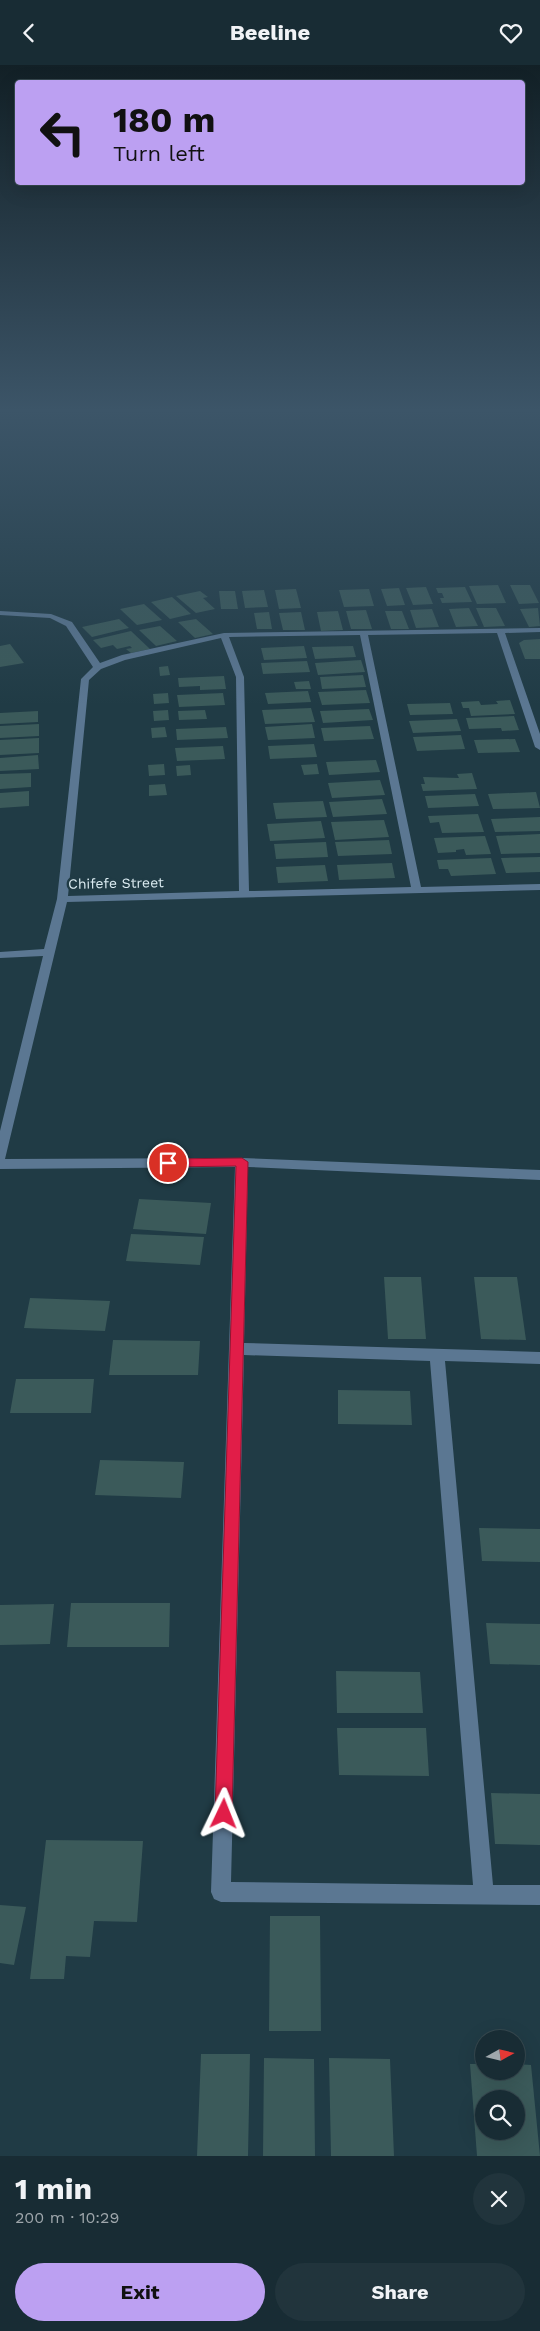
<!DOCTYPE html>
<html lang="en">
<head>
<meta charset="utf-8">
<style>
  body { margin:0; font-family:"Work Sans",sans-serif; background:#21343c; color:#f1f3f6; height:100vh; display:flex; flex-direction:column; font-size:19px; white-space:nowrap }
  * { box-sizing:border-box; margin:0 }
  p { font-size:16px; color:#9fa7ac }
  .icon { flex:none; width:28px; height:28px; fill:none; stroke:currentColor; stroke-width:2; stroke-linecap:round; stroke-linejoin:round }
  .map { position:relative; height:2091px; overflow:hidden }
  .drawer { display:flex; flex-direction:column; background:#182c34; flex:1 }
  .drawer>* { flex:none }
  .banner { position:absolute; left:15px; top:15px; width:510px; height:105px; border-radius:5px; box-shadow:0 5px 20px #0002,0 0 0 1px #36484f; background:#bca0f2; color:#111; overflow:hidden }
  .needle { width:32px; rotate:82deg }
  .buttons { position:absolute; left:475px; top:1965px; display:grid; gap:10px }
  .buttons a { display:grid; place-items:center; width:50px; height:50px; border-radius:50%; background:#182c34; box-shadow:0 5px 20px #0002,0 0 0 1px #36484f; font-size:25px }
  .pin { position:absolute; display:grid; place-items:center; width:42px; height:42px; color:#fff; margin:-21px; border:2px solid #fff; border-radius:50%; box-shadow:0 1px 5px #0007 }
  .me { position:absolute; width:55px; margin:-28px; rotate:2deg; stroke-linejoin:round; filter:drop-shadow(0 0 4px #0008) }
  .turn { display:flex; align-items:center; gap:18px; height:105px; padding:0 15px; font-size:22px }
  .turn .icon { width:65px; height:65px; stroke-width:2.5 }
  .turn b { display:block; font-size:35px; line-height:42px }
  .round { display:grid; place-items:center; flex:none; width:52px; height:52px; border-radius:26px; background:#21343c }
  .headline { display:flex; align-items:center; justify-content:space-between; height:85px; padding:0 15px }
  h1 { font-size:30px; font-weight:700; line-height:38px }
  .button { display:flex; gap:10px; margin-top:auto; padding:10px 15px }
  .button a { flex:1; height:58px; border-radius:30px; background:#bca0f2; color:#111; font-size:20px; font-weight:700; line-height:58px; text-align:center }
  .button a+a { background:#21343c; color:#f1f3f6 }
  header { display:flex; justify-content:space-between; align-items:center; height:65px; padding:0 15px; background:#182c34; font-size:22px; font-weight:700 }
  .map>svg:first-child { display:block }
  .building { fill:#3b5a5a; fill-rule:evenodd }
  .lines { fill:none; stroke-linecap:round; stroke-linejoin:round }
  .minor { fill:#5b7792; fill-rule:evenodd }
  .route { fill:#e11d48; stroke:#92132f }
  .labels { text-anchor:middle; stroke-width:5; stroke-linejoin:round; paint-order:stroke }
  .far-street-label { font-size:14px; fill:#dcecf2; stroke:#203b45 }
</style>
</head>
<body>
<header><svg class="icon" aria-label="back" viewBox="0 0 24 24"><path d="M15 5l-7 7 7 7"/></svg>Beeline<svg class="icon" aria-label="heart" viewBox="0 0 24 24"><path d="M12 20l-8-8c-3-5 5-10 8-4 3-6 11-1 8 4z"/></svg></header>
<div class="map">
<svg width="540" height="2091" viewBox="0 0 540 2091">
  <rect width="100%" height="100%" fill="#203b45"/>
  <path class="building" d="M498,520L506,538L477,539L469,521Z
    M510,520H530L539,538L519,539Z
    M426,522L433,539L413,540L406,523Z
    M465,522L472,537L442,538L440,533H444L442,528H438L436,523Z
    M399,523L405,540L387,541L381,524Z
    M296,524L301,543L279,544L275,525Z
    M369,524L374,541L344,542L339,525Z
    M264,525L268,542L245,543L242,526Z
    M200,526L208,532L203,533L215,544L196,548L176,531Z
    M219,526H235L238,544H221Z
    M172,532L191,549L170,554L151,537Z
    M144,539L162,555L137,560L120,544Z
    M469,543L478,561L456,562L449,544Z
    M476,543H496L505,561L484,562Z
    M538,543L540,561L529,562L520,544Z
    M432,544L439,562L416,563L410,545Z
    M366,545L372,564H351L346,546Z
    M338,546L343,565L321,566L317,547Z
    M385,546H402L409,564H391Z
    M269,547L272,564H257L254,548Z
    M301,547L305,565H283L279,548Z
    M119,554L129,563L92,572L82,562Z
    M196,554L213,569L195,573L178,557Z
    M160,561L177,576L156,581L139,565Z
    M131,566L150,584L131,588L126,584L132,583L130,581L117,584L113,580L101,583L93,575Z
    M540,574V594H525L519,578L524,575Z
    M10,579L24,598L0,602V581Z
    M304,581L307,593L264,595L261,583Z
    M353,581L356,592L315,594L312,582Z
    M361,595L365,607L318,610L315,598Z
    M307,596L310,607L263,609L261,598Z
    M168,601L170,610L160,611L159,602Z
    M363,610L366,622L322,624L320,612Z
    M224,611L226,624L200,625V621L179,622L178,613Z
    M309,616L311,624H296L294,617Z
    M366,625L370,638L322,640L318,627Z
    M308,626L311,637L268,639L265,628Z
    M168,628L169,638L154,639L153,629Z
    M223,628L225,640L179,642L177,630Z
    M510,635L515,649L471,651L469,643H463L461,637L479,636L481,640L498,639L496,636Z
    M450,638L453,649L410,650L407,639Z
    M311,643L315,657L265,659L262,645Z
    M369,644L373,655L323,658L320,646Z
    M168,645L169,655L154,656L153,646Z
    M205,645L207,654L179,655L178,646Z
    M38,646V657L0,659V648Z
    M514,651L519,665L502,666L501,663L469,664L466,653Z
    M457,654L461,666L413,668L409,656Z
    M39,659V671L0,673V661Z
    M312,659L315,673L268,675L265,662Z
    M370,661L374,674L324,676L321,663Z
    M165,662L167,672L152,673L151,663Z
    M226,662L228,673L177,675L176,664Z
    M461,670L465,684L417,686L413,672Z
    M39,673V688L0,690V675Z
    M515,674L520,687L478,688L474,675Z
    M314,679L317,692L270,694L268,681Z
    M223,681L225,694L177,696L175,683Z
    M38,690L39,704L0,706V693Z
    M376,695L380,707L329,710L326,697Z
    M164,699L165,710L149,711L148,700Z
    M317,699L319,709L304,710L301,700Z
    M190,700L191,710L177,711L176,701Z
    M31,708V722L0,724V709Z
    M472,708L477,724L423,726L421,719H425L423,712L459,713L457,709Z
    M380,715L385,730L332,733L328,718Z
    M165,719L167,730L149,731V720Z
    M29,726V741L0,743V728Z
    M536,727L540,743L493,744L488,729Z
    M475,729L479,741L428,743L425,731Z
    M382,734L387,749L333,752L329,737Z
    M323,736L327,752L276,754L273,738Z
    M478,749L484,767L442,768L439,757L430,758L428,751Z
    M540,752V766L495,767L491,754Z
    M384,755L389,772L335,775L331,757Z
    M321,756L325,773L270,776L267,759Z
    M540,769V788L501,789L496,771Z
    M485,771L491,789L466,790L464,784L456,785V787L438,788L434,773Z
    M389,775L392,789L338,791L335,777Z
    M326,777L328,792L276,794L274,779Z
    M540,792V807L506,808L501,793Z
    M491,793L496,809L451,811L448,804H439L437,795Z
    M392,798L395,813L339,815L337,800Z
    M325,800L328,816L278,818L276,802Z
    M139,1134L211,1138L206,1169L133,1164Z
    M131,1169L204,1172L200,1200L126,1196Z
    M384,1212H421L426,1274H388Z
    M474,1212H517L526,1275L481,1274Z
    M30,1233L110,1236L105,1266L24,1263Z
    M113,1275L200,1276L198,1310H109Z
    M16,1314H94L91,1348H10Z
    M338,1325L410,1326L412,1360L338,1359Z
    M100,1395L184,1397L181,1433L95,1430Z
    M479,1463L540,1464V1497L482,1496Z
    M71,1538H170L169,1582H67Z
    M54,1539L50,1579L0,1580V1540Z
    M486,1558L540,1559V1600L490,1599Z
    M336,1606L420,1607L423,1648H337Z
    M337,1663H426L429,1711L339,1710Z
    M491,1728L540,1729V1780L495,1779Z
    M46,1775L143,1776L137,1857L94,1856L90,1892L66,1891L64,1914H30Z
    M0,1840L26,1842L14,1900L0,1898Z
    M270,1851H320L321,1966H269Z
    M201,1989H250L248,2091H197Z
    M264,1993L314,1994L315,2091H263Z
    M329,1993L390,1994L394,2091H331Z
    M470,1999H484V2006H516V1999L531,2000L540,2091H477ZM484,2034H516V2066H484Z"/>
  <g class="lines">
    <path class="minor" d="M0,546L51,549L72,557L100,598L122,590L224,568L540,563V567L505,568L540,669V685L535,682L497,568L368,570L421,822L540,819V825L67,837L5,1094L242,1093L540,1105V1115L248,1102L244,1278L540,1287V1299L445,1296L493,1820H540V1840L221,1837L214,1834L211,1827L235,1102L0,1104V1066L43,891L0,893V887L44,884L57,834L81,614L93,602L66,561L50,553L0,550ZM360,570L411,822L249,826L244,612L229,572ZM221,573L236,612L239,826L68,831L89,615L101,604L125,595ZM244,1290L430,1296L473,1820L231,1817Z"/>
  </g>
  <linearGradient id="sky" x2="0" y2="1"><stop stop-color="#122026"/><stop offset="0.54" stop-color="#3c5568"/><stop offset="1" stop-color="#3c5568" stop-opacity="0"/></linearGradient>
  <rect width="540" height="640" fill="url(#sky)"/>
  <path class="route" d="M242,1093L248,1097L232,1749L230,1755L224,1758L217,1755L215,1749L236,1101L168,1102L162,1098L168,1094Z"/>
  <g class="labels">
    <g class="far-street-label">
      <text transform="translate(116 818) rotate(-1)" y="5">Chifefe Street</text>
    </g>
  </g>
</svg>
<div class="buttons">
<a><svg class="needle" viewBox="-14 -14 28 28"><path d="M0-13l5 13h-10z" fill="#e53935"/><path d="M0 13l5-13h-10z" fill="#9fa7ac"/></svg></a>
<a><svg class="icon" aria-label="search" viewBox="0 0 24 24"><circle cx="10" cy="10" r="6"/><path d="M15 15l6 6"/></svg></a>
</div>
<div class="pin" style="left:168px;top:1098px;background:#d93025"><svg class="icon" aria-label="arrive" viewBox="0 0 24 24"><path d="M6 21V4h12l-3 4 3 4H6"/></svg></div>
<svg class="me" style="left:224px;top:1749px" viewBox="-20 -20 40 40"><path d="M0-17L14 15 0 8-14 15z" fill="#e11d48" stroke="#fff" stroke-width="4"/></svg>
<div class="banner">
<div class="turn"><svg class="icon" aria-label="left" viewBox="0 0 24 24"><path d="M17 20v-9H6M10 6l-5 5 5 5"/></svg><div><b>180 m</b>Turn left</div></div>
</div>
</div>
<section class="drawer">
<div class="headline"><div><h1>1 min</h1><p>200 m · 10:29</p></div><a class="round"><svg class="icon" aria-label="close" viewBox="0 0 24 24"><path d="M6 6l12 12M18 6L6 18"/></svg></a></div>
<div class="button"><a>Exit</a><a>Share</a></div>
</section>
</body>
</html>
